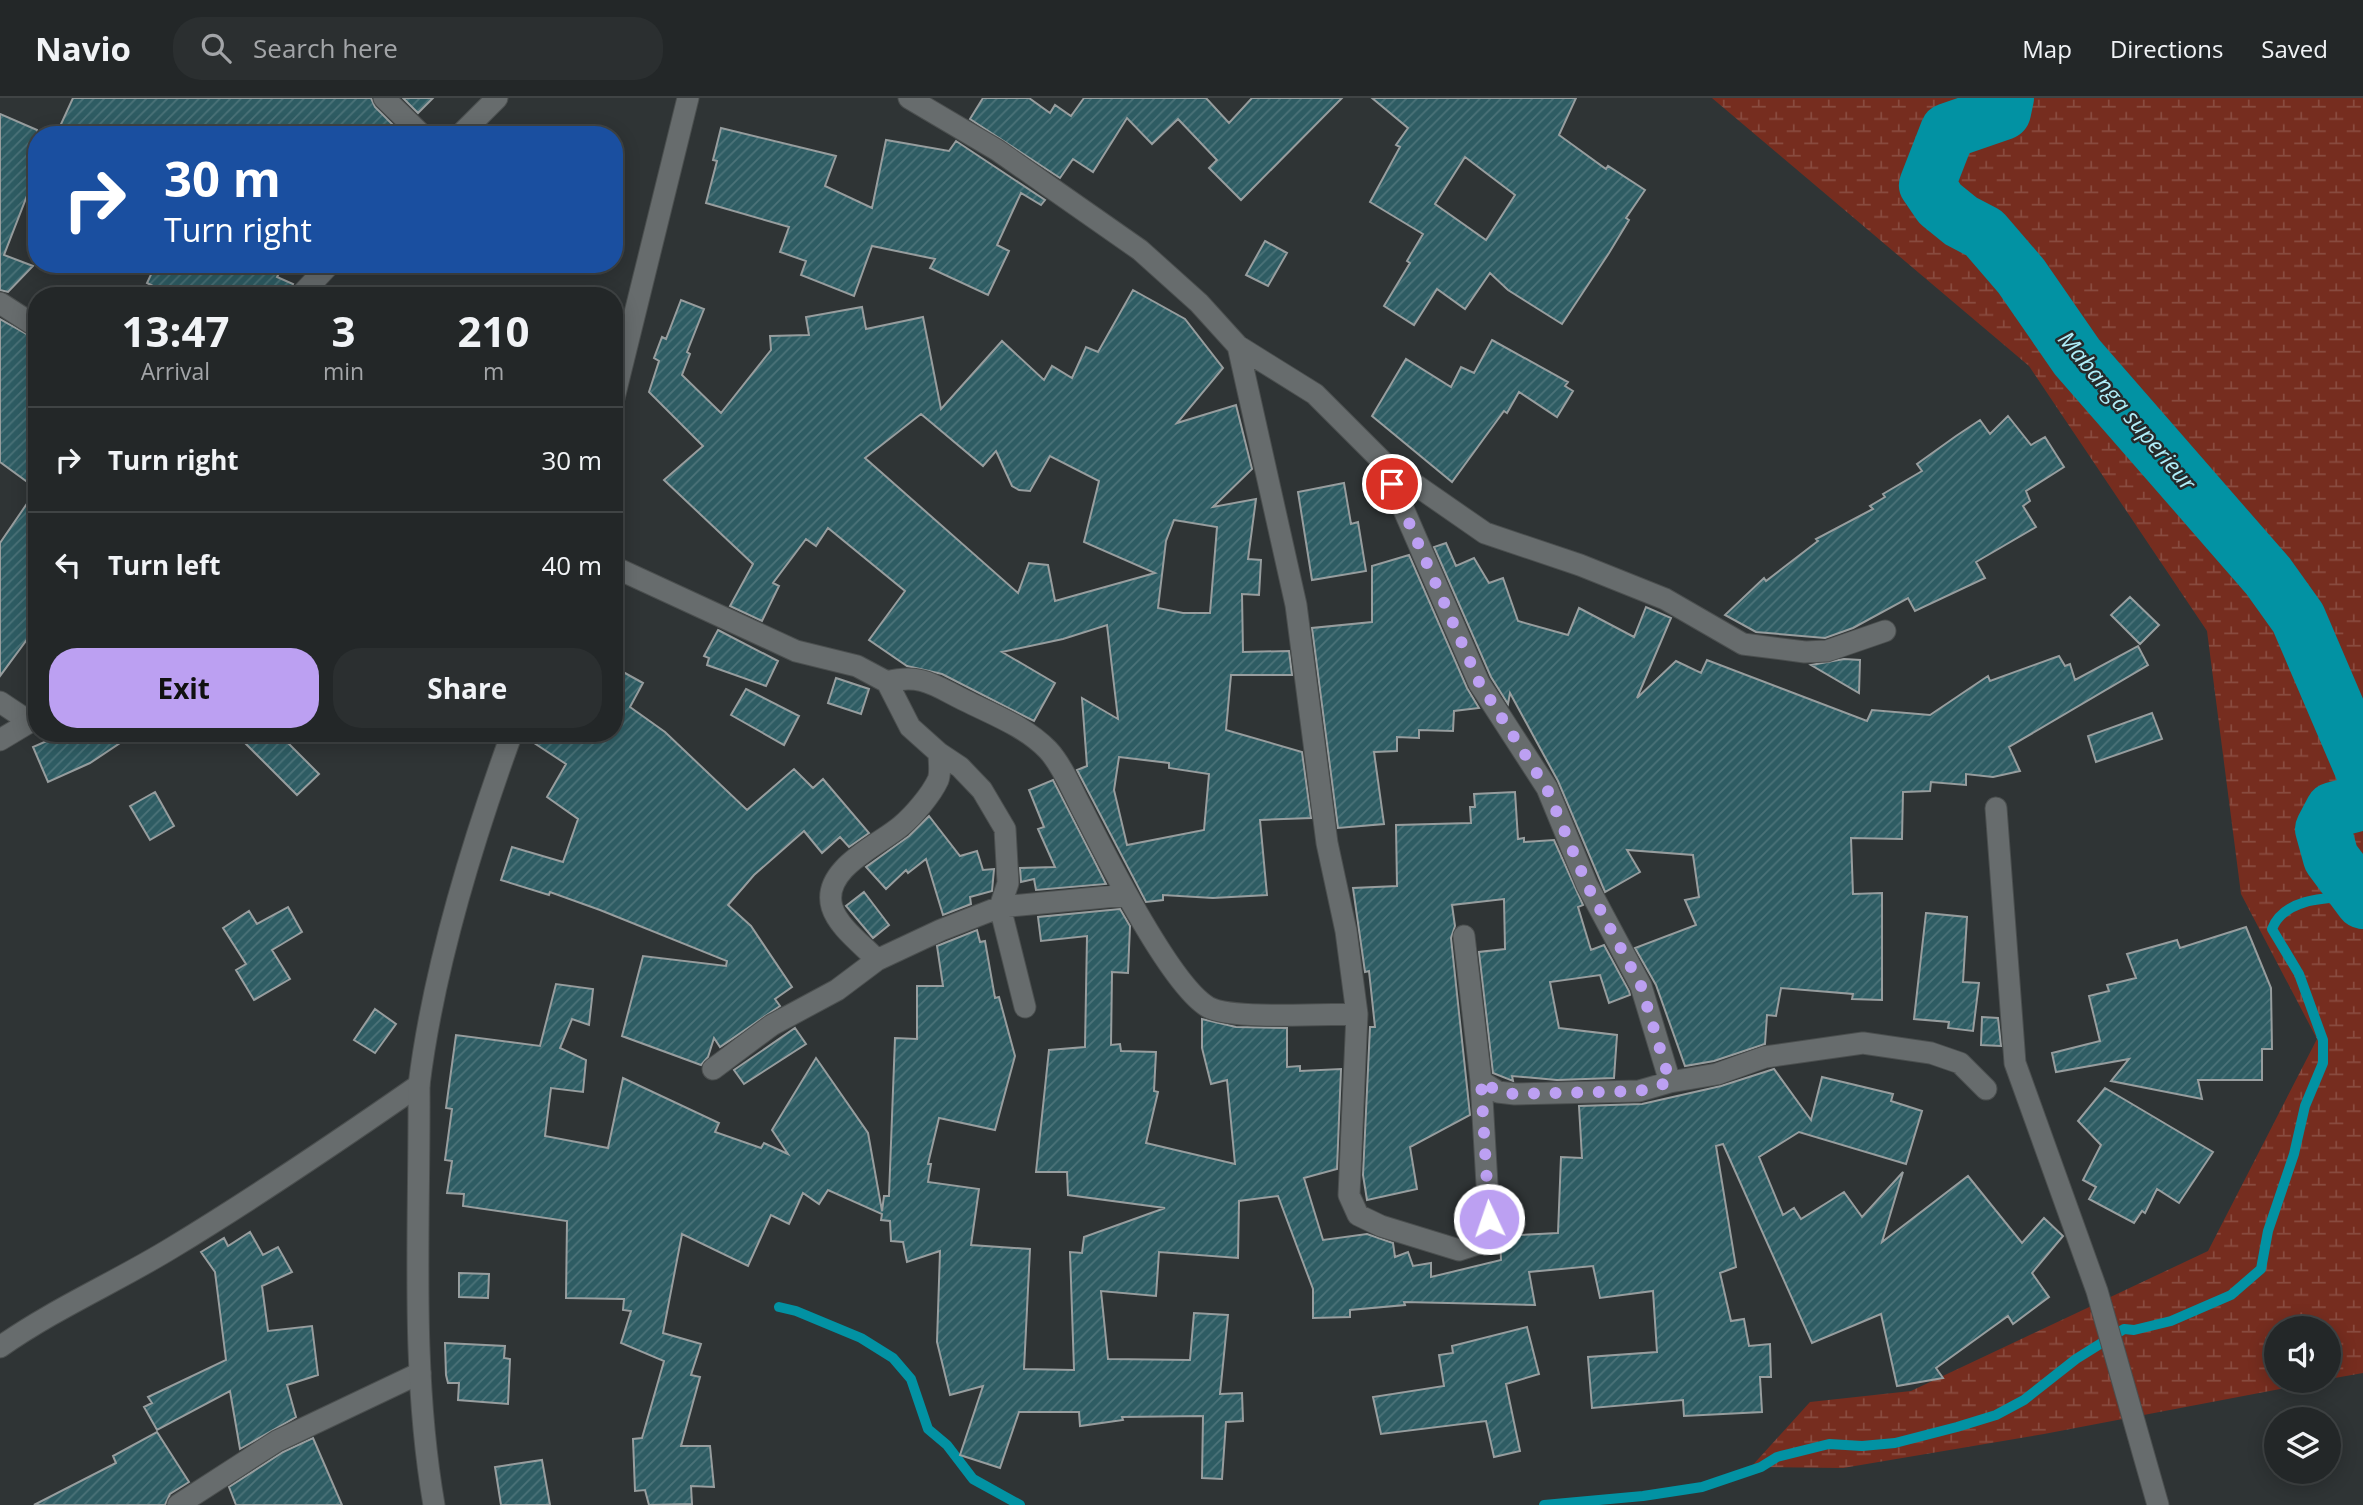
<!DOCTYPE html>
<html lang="en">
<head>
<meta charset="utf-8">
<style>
  body { margin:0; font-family:"Open Sans",sans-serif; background:#2b2f30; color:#f1f3f6; height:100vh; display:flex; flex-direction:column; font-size:26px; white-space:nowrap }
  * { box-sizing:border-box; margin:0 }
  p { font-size:23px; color:#a3a5a8 }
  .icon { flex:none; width:38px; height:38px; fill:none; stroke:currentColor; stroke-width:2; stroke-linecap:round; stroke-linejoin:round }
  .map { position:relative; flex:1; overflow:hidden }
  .side { position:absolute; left:28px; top:189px; width:595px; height:455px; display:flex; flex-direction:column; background:#232728; border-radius:28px; box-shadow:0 4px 18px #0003,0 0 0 2px #404445 }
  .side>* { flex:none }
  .top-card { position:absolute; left:28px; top:28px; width:595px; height:147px; border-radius:28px; box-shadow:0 4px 18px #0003,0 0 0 2px #404445; background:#1a4fa0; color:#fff; overflow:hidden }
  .fabs { position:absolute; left:2264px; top:1218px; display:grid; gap:14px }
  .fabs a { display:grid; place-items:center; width:77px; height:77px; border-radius:50%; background:#232728; box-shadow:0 4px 18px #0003,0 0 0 2px #404445; font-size:35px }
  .pin { position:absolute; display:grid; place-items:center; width:60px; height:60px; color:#fff; margin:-30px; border:4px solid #fff; border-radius:50%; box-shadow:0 2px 7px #0007 }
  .me { position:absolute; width:77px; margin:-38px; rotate:357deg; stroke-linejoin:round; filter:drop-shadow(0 0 5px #0008) }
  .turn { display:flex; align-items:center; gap:24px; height:147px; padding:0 21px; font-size:32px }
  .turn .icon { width:91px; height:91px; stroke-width:2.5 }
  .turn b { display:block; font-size:49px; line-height:60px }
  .eta { display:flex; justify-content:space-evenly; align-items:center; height:119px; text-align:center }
  .eta b { font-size:42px; font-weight:700; line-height:49px }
  .cta { display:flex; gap:14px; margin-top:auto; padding:14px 21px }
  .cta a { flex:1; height:80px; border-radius:28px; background:#bca0f2; color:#111; font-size:28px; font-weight:700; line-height:80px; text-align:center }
  .cta a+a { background:#2b2f30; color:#f1f3f6 }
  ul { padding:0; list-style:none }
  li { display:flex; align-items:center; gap:21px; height:105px; padding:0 21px; border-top:2px solid #404445 }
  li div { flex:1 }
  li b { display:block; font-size:26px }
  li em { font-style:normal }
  header { display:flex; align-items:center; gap:42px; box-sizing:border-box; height:98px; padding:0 35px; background:#232728; border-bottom:2px solid #404445 }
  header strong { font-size:33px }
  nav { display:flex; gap:38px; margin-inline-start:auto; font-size:24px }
  .search { width:490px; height:63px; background:#2b2f30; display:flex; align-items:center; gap:18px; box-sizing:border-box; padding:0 24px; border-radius:28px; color:#a3a5a8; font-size:26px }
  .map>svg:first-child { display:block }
  .wetland { fill:url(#wetland-marsh) }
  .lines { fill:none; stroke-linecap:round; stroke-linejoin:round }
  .stream { stroke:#0292a3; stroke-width:10 }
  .river { stroke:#0292a3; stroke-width:56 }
  .building { fill:url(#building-hatch); stroke:#979d9e; stroke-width:2; fill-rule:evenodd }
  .street-casing { stroke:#4b4f4f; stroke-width:23 }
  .secondary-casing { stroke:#4b4f4f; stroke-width:23 }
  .street { stroke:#676c6d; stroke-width:21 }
  .secondary { stroke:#676c6d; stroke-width:21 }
  .route { stroke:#bca0f2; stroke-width:12; stroke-dasharray:0 21.6 }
  .labels { text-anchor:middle; stroke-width:5; stroke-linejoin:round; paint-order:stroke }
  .water-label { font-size:23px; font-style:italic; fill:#b0eef9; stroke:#252a2b }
</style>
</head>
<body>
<header>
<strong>Navio</strong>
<div class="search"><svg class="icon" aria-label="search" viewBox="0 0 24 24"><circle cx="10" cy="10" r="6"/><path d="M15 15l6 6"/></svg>Search here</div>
<nav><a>Map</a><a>Directions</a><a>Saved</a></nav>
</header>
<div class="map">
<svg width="2363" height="1407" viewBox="0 0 2363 1407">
  <defs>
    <pattern id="wetland-marsh" width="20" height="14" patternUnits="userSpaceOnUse" patternTransform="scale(1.75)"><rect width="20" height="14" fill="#762d1f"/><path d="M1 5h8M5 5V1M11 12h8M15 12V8" fill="none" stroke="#894b3f"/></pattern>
    <pattern id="building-hatch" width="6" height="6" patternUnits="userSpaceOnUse" patternTransform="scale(1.75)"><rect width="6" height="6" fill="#2e5c63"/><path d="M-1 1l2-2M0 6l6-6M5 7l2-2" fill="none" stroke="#4c7379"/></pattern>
  </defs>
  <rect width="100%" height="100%" fill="#2f3435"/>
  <path class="wetland" d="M1712,0H2363V1275L2329,1281V1230H2277V1283H2322L2044,1336L1843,1370L1751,1369L1810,1304L1911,1293L2208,1153L2317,941L2241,796L2207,533L2029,268Z"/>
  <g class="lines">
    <path class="stream" d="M779,1209L796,1213L861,1240L893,1260L911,1281L928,1331L947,1347L973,1381L1020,1407
      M1544,1407L1643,1398L1702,1389L1761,1369L1777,1359L1829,1346L1862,1348L1895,1345L1957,1329L1996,1317L2024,1302L2076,1261L2124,1231L2134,1232L2171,1223L2231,1197L2261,1171L2268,1133L2294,1056L2305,1008L2323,965V942L2299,876L2272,831C2285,798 2331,800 2361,798"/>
    <path class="river" d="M2006,0L2003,14L1948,33L1927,87L1940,106L1961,123L1984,135L2021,178L2077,259L2268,478L2298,520L2363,672
      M2363,704L2333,712L2323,731L2331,760L2363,803"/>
  </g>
  <path class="building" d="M73,0H371L375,9L400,34L398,37H56Z
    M403,0H433L418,15Z
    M983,0H1029L1050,15L1055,7L1071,18L1084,0H1206L1229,25L1252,0H1342L1241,102L1209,70L1217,62L1178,21L1152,46L1127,20L1093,74L1073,61L1060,80L970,21Z
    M1372,0H1576L1559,37L1606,71L1608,68L1645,92L1626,120L1629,122L1609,155L1562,226L1508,192L1490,175L1465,211L1437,191L1414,227L1384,208L1410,165L1407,163L1423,136L1370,104L1400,49L1396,47L1408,30ZM1465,59L1515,97L1486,142L1435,106Z
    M0,16L37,32V72L4,157L33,168L8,194L0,192Z
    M721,30L836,58L825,88L872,110L886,42L949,53L956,43L1045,102L1041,107L1021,95L997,147L1009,153L988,197L930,170L935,161L872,148L854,198L801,177L806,163L780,154L789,129L706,105L717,63L713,62Z
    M1265,143L1287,155L1268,188L1246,177Z
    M156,166H284L277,179L293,186L287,198H173L147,185Z
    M1133,192L1185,221L1223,270L1177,325L1236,307L1252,371L1213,409L1256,401L1248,461L1261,462L1259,497L1242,496L1243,554L1289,553L1292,577H1231L1226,632L1302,654L1311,720L1260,722L1267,797L1213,800L1163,797V802L1146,804L1077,672L1087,668L1082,600L1118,621L1107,527L1063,541L1002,554L1055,585L1034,623L942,576L907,568L869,542L905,493L828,430L816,448L806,441L773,485L779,488L762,523L730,508L753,466L664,382L703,348L649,294L659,263L654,260L662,239L666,241L681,202L704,211L687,254L690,256L682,277L721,315L771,252L770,238L809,237L806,219L862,209L866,231L923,219L941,311L1002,243L1044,282L1052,268L1072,280L1086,249L1098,254ZM921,316L983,368L996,353L1012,388L1019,392L1030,393L1050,358L1099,383L1084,444L1155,475L1055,503L1048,467L1029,465L1018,495L865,360ZM1174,422L1217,429L1210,515H1183L1158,510L1166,443ZM1119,659L1169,665V670L1209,676L1204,732L1127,747L1114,692Z
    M0,221L37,242V391L0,364Z
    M1492,242L1568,284L1565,288L1573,293L1557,319L1519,294L1507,315L1504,313L1452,384L1372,318L1406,261L1451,289L1461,269L1474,275Z
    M2008,318L2031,347L2045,339L2064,369L2026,393L2030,403L2023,408L2036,429L1976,464L1985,480L1915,513L1908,500L1853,530L1825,540L1756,534L1725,517L1764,480L1766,483L1818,443L1816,441L1873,411L1870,408L1885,399L1883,396L1922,373L1917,366L1956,338L1980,322L1990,336Z
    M1344,385L1351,426L1358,424L1366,473L1312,482L1298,394Z
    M37,391V528L0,578V445Z
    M1446,445L1456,468L1474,460L1489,485L1503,480L1518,523L1568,537L1579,510L1634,539L1646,509L1671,520L1637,600L1676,563L1701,575L1707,562L1867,623L1872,612L1930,617L1988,578L1990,583L2059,558L2065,568L2070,566L2075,582L2138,548L2148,567L2009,649L2020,673L1993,679L1966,676V687L1931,684L1930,693L1903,694L1902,741L1851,740L1853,796L1882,795V902L1852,901L1853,896L1781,890L1776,918L1767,917L1765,946L1714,963L1685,968L1656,887L1635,850L1696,827L1685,802L1699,799L1693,757L1627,752L1640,774L1605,794L1558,683L1510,595L1508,606L1491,579L1434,449Z
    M1409,457L1467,590L1479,610L1454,613L1453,633L1419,632V640L1397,639V653L1374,654L1384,726L1338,730L1312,530L1372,524V468Z
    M2130,499L2159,527L2140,546L2111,517Z
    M718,532L778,563L766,588L707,567L709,560L704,558Z
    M1844,561L1860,562L1859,595L1811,567Z
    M614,569L643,585L630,609L665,634L747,712L794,671L813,690L823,681L869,735L849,749L840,739L822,755L804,733L754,777L728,807L751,828L792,889L775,901L780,908L720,949L714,940L708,959L701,967L622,938L643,858L726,868L727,863L600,812L550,794L549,797L501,782L512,749L563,764L578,721L547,699L566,666L525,639V635H614Z
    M836,580L869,591L861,616L828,605Z
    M746,591L799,618L784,647L731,617Z
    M2152,615L2162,641L2096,664L2088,638Z
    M65,635H135L90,665L48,684L33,649Z
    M235,635H278L319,676L297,697Z
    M1053,682L1093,760L1106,786L1036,792L1034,781L1021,784L1020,770L1055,769L1038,731L1044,729L1029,692Z
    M155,694L174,728L150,742L130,708Z
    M1515,694L1518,741L1524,740V744L1554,742L1583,807L1578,809L1591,852L1604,847L1629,893L1630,897L1609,905L1600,877L1550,884L1559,930L1617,937L1614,980L1557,982L1512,978L1513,983L1493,975L1479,854L1505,851L1504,801L1452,807L1455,828L1451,840L1470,1017L1410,1049L1417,1091L1367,1102L1363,1077L1370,929H1375L1369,873L1365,874L1353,790L1397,788L1396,727L1471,725L1470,709H1475L1474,696Z
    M929,718L960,758L977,753L983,772L994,771L992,793L970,799L971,806L943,817L926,761L908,775L906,772L886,791L866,769L909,738Z
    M864,794L889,827L873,840L846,808Z
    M288,809L302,834L272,852L290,881L254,902L236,872L246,866L223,830L249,813L257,826Z
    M1120,811L1130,828L1128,875L1112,874L1111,947L1120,946L1121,953L1156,954L1154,993L1158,994L1146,1045L1235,1066L1227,982L1211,986L1202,950V921L1236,929L1287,930V969L1300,968V973L1341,971L1337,1071L1304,1080L1323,1142L1367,1136L1393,1145L1395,1159L1408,1154L1413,1168L1431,1165V1179L1501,1162L1500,1138L1558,1135L1561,1059L1582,1060L1579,1008L1642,1006L1721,988L1774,971L1811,1022L1822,979L1893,996L1891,1003L1922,1013L1906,1066L1799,1034L1759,1059L1783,1117L1794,1110L1801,1121L1844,1094L1862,1119L1903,1074L1882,1144L1968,1078L2022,1145L2044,1120L2063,1138L2032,1175L2049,1199L2013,1226L2008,1218L1936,1270L1943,1280L1897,1288L1881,1216L1812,1245L1723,1046L1716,1048L1736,1169L1720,1175L1731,1223L1744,1221L1749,1248L1770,1246L1771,1279H1760L1762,1314L1684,1318L1683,1302L1592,1310L1588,1259L1657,1254L1653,1193L1600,1200L1593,1168L1529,1174L1535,1207L1404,1204L1405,1207L1350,1212V1219L1313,1220V1191L1278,1098L1239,1103L1238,1160L1159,1154L1156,1198L1101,1193L1108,1261L1190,1262L1194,1215L1228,1217L1220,1296L1242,1295L1243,1323L1226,1324L1222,1381L1202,1380L1203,1318L1122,1319L1123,1322L1080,1328L1079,1314H1019L1000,1370L960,1357L983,1288L950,1297L937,1244L940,1153L907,1164L903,1144L891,1143L890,1123L881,1122L882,1116L828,1092L819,1106L803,1095L789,1126L771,1117L748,1168L682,1136L663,1235L701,1246L691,1277L700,1279L681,1348H710L714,1389L691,1388L692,1406L649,1407L645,1392L635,1393L633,1341L642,1340L664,1263L621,1245L631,1213L623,1212L624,1201L566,1200L567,1123L463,1108L464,1096L447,1095L452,1063L445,1062L452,1011L446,1010L456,937L540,948L556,886L593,891L589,927L572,921L560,950L586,962L583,994L551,990L545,1038L608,1050L623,980L719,1025L715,1034L761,1050L764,1045L788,1056L772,1032L816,960L868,1035L882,1113L884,1098H889L895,940L917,941V888H943L937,848L977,832L980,844L985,843L995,900L999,899L1015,958L995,1032L939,1020L928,1066H931L928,1084L979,1091L971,1147L1030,1151L1024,1271L1074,1272L1070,1154L1082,1155L1084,1139L1165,1110L1068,1097L1067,1074H1036L1049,952L1085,949L1087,838L1041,843L1038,819Z
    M1926,815L1967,819L1963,884L1979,885L1973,933L1948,930L1949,924L1914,921Z
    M2246,829L2271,890L2272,951H2262V982H2198L2202,1001L2111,983L2129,961L2056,974L2052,955L2100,943L2089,898L2109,893L2107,887L2136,880L2127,856L2177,842L2180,850Z
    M375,911L396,926L375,955L354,942Z
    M1982,919L1998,920L2001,948L1981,947Z
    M795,930L806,946L744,986L734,972Z
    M2105,990L2213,1054L2179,1105L2157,1091L2145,1115L2142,1113L2134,1125L2089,1101L2096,1089L2083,1082L2101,1047L2078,1023Z
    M250,1134L263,1157L278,1149L292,1174L262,1188L268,1233L312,1228L318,1277L287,1287L296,1319L240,1351L230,1293L157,1332L144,1309L152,1305L148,1299L226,1262L215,1174L201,1154L224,1140L228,1148Z
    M459,1175L489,1176L488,1200L459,1199Z
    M1527,1229L1539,1276L1506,1286L1520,1353L1494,1359L1486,1323L1381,1336L1373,1299L1444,1288L1439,1257L1453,1255L1452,1248Z
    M445,1245L505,1248L504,1260L510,1261L508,1306L458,1302L459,1285H448L446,1277Z
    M157,1334L189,1384L170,1396L165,1407H34L116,1365L113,1358Z
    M313,1340L342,1407H236L229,1389L283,1354Z
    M542,1362L550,1407H501L495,1369Z"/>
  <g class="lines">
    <g class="street-casing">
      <path id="street" d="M384,0L422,37
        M909,0L997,52L1140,152L1199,205L1238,248L1296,507L1327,745L1346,833L1357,916L1349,1097L1358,1117L1381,1128L1459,1152L1480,1145L1489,1121L1481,983
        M0,205L37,229
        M1238,248L1315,296L1383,364L1479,585L1547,690L1587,787L1641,888L1670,984L1639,993L1515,996L1498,994L1481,983L1464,838
        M1384,365L1485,435L1580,467L1665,501L1743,546L1805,554L1827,553L1885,533
        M614,469L796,553L857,568L887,584L910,629L939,655L960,669L982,692L1005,731L1008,785L1000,809L1025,909
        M887,584C922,575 935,588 966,603C994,617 1026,629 1048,652C1062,667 1071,690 1080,707C1103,752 1169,886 1208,909C1231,922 1326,916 1357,916
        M0,604L30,624
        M1996,710L2015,965L2097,1193L2158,1407
        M877,862L941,832L1000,809L1127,797
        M713,971L772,927L837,892L877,862C863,847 838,829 832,809C821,771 879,747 901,728C914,717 931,697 938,682C941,675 939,663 939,655
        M1670,984L1717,976L1765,959L1863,945L1931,955L1960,965L1986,991
        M0,1249C54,1211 114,1185 170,1151C256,1099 337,1044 419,987
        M178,1407L277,1343L420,1275"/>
    </g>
    <g class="secondary-casing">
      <path id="secondary" d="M460,37L497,0
        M300,198L330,166
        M614,300L688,0
        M0,642L30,624L37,613
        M434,1407C410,1269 420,1126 419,987C433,874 473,742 512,635"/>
    </g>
    <use href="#street" class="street"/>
    <use href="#secondary" class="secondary"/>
  </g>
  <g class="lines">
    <path class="route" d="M1392,386L1479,584L1547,691L1587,787L1641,888L1670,984L1639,993L1515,996L1499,994L1481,983L1489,1121"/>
  </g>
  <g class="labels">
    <g class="water-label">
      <text transform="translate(2127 313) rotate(50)" y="8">Mabanga superieur</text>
    </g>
  </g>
</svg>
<div class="fabs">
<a><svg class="icon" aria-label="sound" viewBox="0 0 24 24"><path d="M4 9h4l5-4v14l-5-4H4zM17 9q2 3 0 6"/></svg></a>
<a><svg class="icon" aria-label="layers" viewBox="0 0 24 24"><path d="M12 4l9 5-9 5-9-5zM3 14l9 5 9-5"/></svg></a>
</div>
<div class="pin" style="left:1392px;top:386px;background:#d93025"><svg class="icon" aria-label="arrive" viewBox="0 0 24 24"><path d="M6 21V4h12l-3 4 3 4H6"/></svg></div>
<svg class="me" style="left:1489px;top:1121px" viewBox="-20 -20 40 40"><circle r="17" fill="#bca0f2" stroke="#fff" stroke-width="3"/><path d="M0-11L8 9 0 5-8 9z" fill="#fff"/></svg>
<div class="top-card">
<div class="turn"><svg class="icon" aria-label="right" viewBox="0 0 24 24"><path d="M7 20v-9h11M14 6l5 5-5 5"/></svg><div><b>30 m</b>Turn right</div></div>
</div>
<section class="side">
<div class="eta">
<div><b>13:47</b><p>Arrival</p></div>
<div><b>3</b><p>min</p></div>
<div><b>210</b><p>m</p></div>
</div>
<ul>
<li><svg class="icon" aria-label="right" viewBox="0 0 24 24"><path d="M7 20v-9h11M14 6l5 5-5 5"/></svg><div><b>Turn right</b></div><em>30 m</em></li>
<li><svg class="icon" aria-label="left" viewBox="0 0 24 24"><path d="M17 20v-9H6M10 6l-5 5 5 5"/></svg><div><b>Turn left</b></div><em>40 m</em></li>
</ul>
<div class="cta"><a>Exit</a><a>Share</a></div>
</section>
</div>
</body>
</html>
